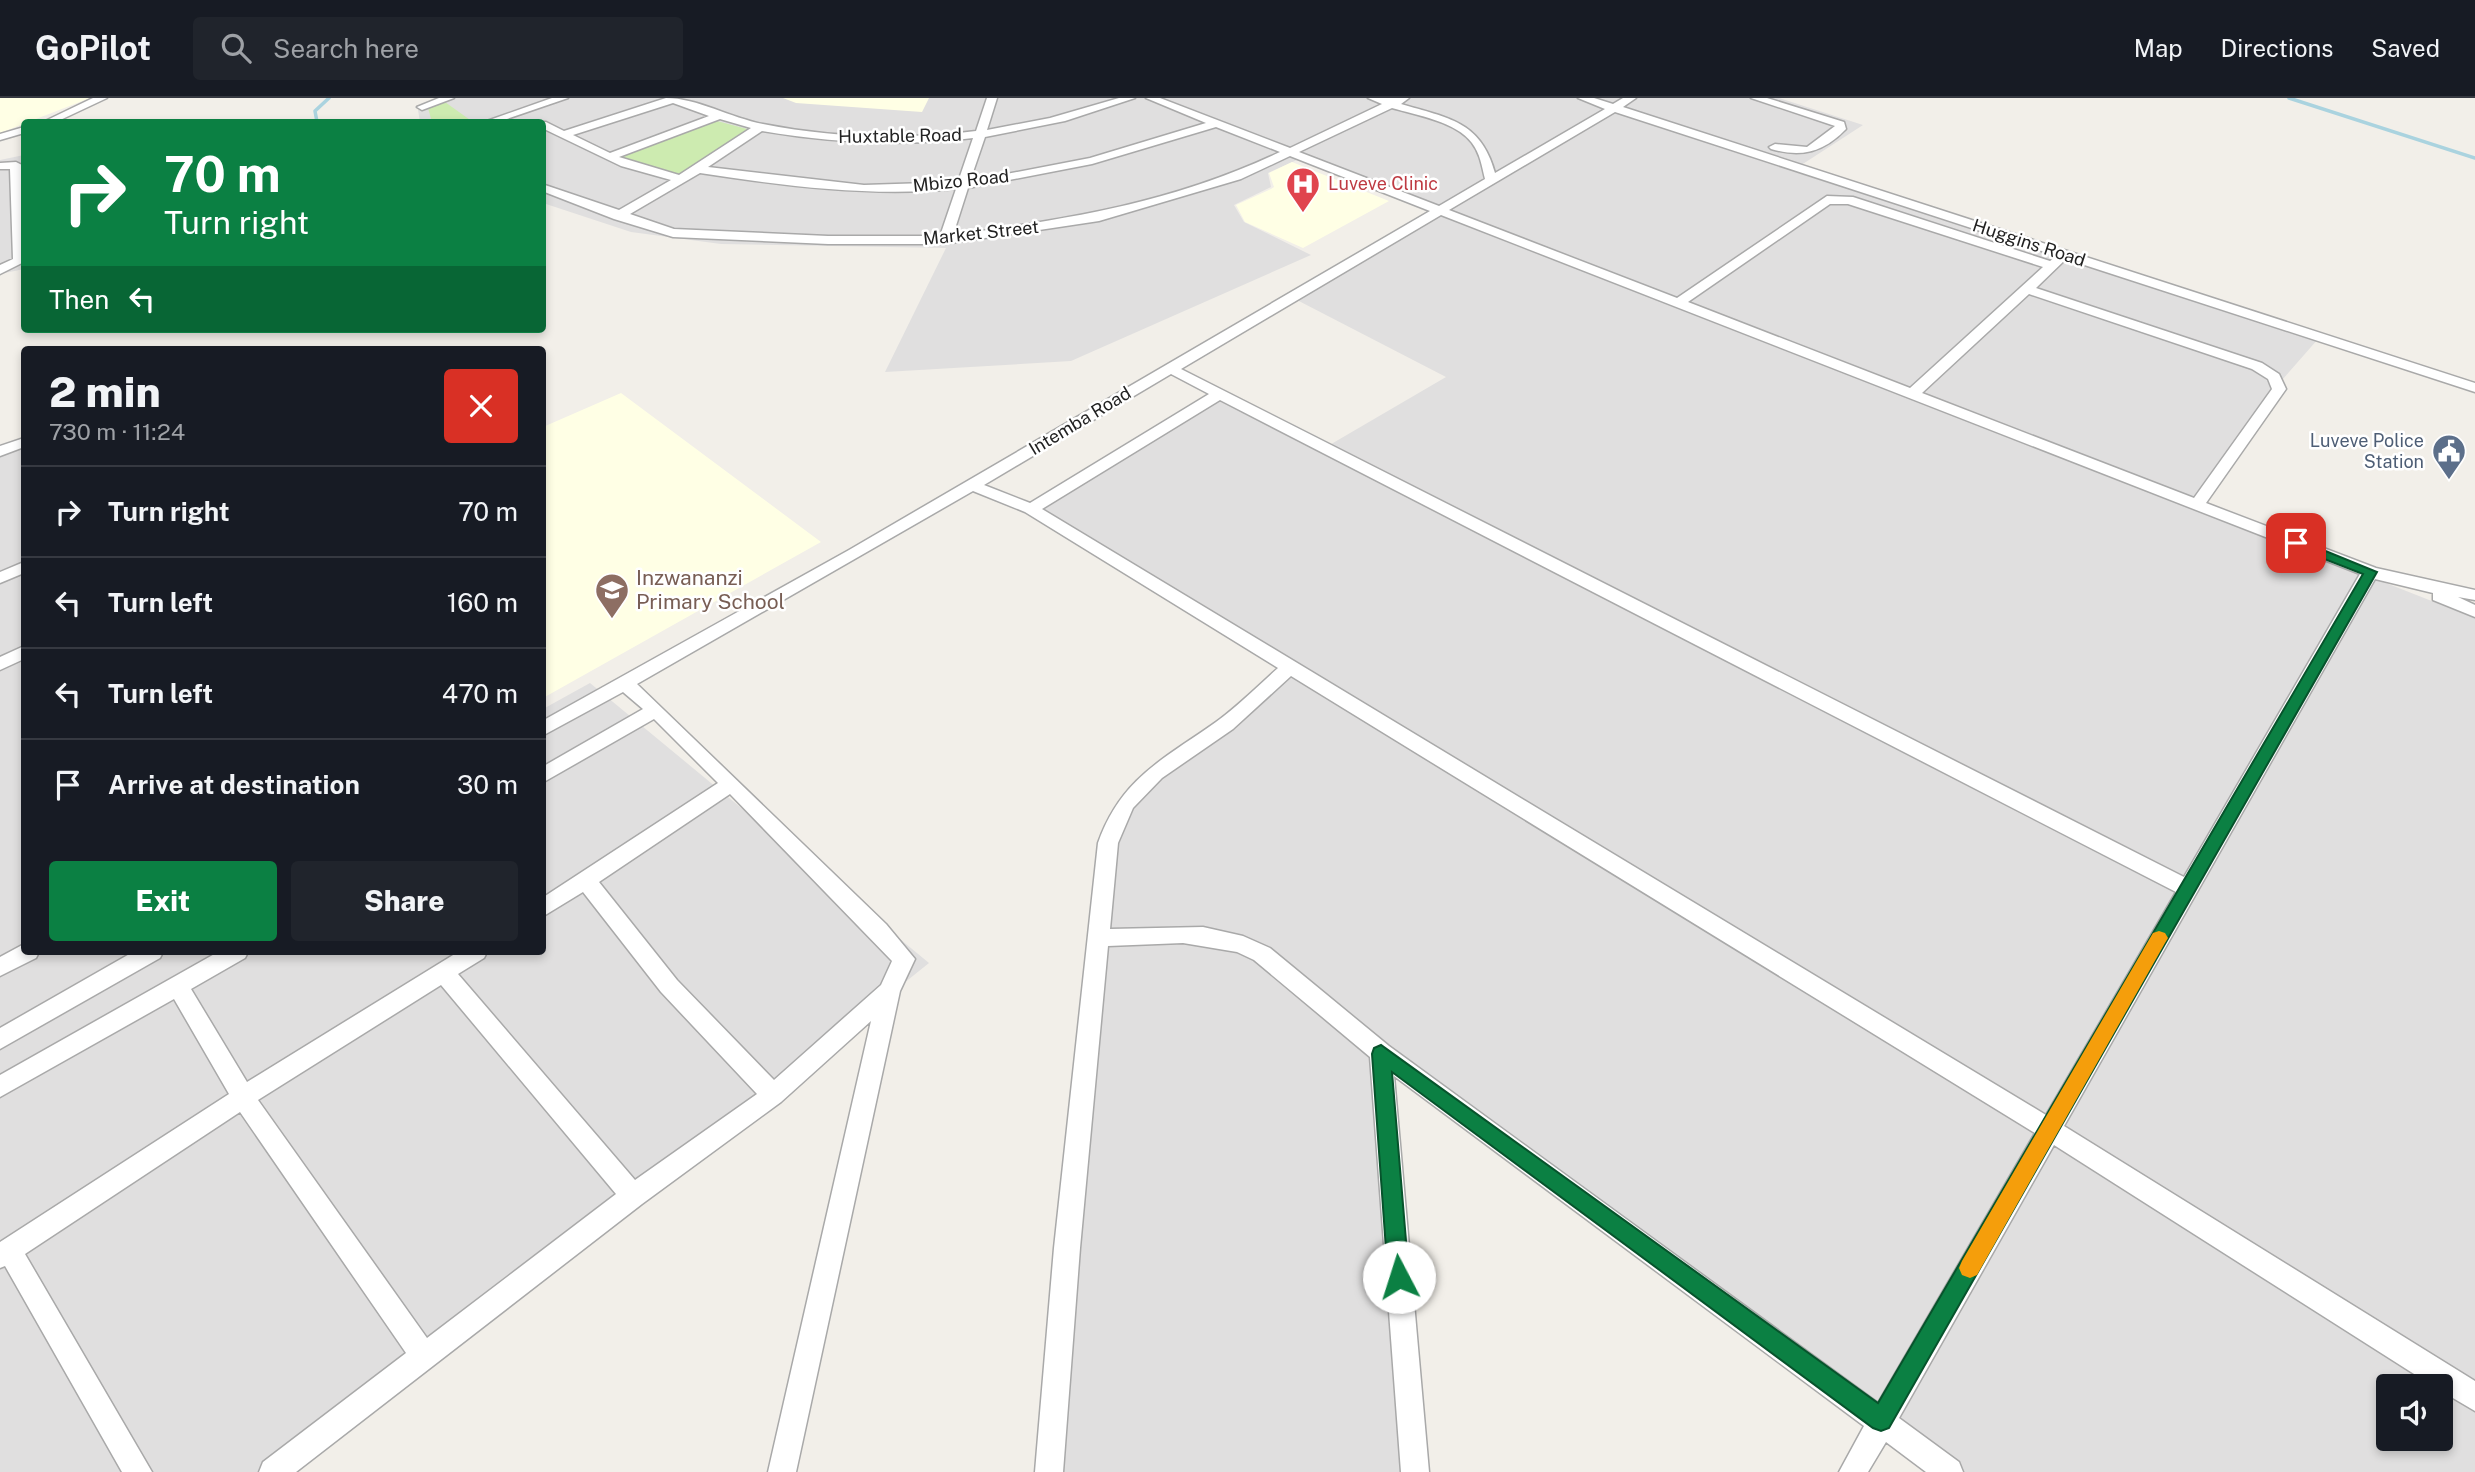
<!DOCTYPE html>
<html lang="en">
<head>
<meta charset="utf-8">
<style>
  body { margin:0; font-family:"Public Sans",sans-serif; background:#20242c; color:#f1f3f6; height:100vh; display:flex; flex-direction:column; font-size:26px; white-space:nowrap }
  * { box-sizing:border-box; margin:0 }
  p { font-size:23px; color:#9ea1a6 }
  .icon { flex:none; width:38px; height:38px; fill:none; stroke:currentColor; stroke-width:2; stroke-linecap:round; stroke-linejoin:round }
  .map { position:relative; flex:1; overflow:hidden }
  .side { position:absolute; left:21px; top:248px; width:525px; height:609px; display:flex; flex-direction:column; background:#171b24; border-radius:7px; box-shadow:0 4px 10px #0003 }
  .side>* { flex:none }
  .hud { position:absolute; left:21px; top:21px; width:525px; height:214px; border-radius:7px; box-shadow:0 4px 10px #0003; background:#0b8043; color:#fff; overflow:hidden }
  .fabs { position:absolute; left:2376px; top:1276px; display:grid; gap:14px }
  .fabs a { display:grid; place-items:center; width:77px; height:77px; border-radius:7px; background:#171b24; box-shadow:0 4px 10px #0003; font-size:35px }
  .pin { position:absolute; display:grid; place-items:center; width:60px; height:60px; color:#fff; margin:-30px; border-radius:14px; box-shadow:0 4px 10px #0006 }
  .me { position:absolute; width:77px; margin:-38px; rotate:355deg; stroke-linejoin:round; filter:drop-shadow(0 0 5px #0008) }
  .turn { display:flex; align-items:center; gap:24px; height:147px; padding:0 28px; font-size:32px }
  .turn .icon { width:91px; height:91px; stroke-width:2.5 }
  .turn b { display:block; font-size:49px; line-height:60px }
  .then { display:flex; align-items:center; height:66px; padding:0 28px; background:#0003; gap:14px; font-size:26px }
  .round { display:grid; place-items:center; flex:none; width:74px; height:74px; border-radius:7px; background:#20242c }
  .overview { display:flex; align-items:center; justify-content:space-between; height:119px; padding:0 28px }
  h1 { font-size:42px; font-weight:800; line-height:52px }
  .primary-button { display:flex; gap:14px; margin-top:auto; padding:14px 28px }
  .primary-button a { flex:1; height:80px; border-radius:7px; background:#0b8043; color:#fff; font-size:28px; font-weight:800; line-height:80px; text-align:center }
  .primary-button a+a { background:#20242c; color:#f1f3f6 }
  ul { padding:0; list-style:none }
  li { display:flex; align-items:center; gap:21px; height:91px; padding:0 28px; border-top:2px solid #363941 }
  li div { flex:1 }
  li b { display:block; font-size:26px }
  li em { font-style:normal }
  header { display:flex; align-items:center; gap:42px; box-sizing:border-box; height:98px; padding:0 35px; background:#171b24; border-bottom:2px solid #363941 }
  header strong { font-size:33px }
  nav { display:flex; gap:38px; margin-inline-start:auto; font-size:24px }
  .search { width:490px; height:63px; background:#20242c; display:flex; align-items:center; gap:18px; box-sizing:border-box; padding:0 24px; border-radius:7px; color:#9ea1a6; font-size:26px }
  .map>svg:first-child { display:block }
  .residential { fill:#e0dfdf; fill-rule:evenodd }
  .education { fill:#ffffe5 }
  .grass { fill:#cdebb0 }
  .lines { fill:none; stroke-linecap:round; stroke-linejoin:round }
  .stream { stroke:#aad3df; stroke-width:3.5 }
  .minor-casing { stroke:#a9a9a9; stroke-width:3 }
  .minor { fill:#fff; fill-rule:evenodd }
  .route { fill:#0b8043; stroke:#07532c; stroke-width:2 }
  .slow { fill:#f59e0b }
  .labels { text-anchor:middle; stroke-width:5; stroke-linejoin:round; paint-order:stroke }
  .far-street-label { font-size:18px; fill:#222; stroke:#fff }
  .far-health-label { font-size:18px; fill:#be3a42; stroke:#fff; text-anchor:start }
  .far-service-label { font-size:18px; fill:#4e5e75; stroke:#fff; text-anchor:end }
  .education-label { font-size:21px; fill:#785e54; stroke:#fff; text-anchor:start }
</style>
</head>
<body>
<header>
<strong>GoPilot</strong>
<div class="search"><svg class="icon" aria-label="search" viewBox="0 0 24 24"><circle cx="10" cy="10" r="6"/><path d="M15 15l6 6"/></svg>Search here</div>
<nav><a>Map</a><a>Directions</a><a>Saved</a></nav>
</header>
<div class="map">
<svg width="2475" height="1374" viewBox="0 0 2475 1374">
  <rect width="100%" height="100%" fill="#f2efe9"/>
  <path class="residential" d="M454,0H1779L1863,27L1792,73L2318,241L2275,290L2190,408L2475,520V1374H1951L1380,949L1412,1374H1059L1114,744L1138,695L1297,566L1036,410L1219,299L1321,352L1446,279L1295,201L1447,113L1306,58L1268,75L1271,89L1234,107L1244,124L1311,157L1071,263L885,274L946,150L721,146L631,134L543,105L542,24H420L418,12ZM2389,1288H2441V1340H2389Z
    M24,57V171L0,176V62Z
    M24,339V854H542L543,611L590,585L929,865L296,1374H0V348Z"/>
  <path class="education" d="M0,0H90L0,35Z
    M783,0H929L922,14L796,5Z
    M1292,64L1389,103L1303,150L1245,124L1236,107L1271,91L1274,89L1269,75Z
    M621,295L821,444L543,600V329Z"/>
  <path class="grass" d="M445,4L473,24H432L428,10Z
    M717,23L751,32L679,78L618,59Z"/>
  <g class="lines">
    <path class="stream" d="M2289,0L2475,60
      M317,24L315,13L329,0"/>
    <g class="minor-casing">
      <path id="minor" d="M93,0H107L56,24H43Z
        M439,0H454L422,12L417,9Z
        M552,0H568L498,24H484Z
        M666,0C697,0 731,20 763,26C833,40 904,42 976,33L987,0H997L987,32L1050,20L1119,0H1135L1065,23L985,39L970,83L1090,60L1206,25L1146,0H1160L1290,50L1382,6L1368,0H1409L1401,6C1448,20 1481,23 1495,75L1605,11L1578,0H1594L1613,6L1623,0H1636L1623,9L2475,285V294L2066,161L2036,190L2262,265L2279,276L2286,291L2206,405L2376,470L2475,492V502L2458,499L2475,507V519L2433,502V495L2375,481L2064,1028L2475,1283V1313L2441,1293V1288H2433L2054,1047L1899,1320L1959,1364L1963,1374H1926L1886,1344L1868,1374H1839L1864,1328L1394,978L1429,1374H1401L1370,959L1254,862L1237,854L1183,845L1108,848L1080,1150L1063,1374H1035L1054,1150L1098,745C1121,680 1164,661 1216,624C1238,608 1258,588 1278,570L1025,414L973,393L637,586L886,826L915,861L900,893L796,1374H768L871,923L781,1004L642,1106L296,1374H259L263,1364L406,1255L240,1014L25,1156L152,1374H122L5,1168L0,1170V1144L229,996L174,901L0,999V977L218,854H248L245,860L191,891L247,984L458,854H487L484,860L458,876L635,1082L757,996L661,894L583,794L542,819V800L718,685L654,621L542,685V669L643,611L623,594L542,638V623L849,452L1430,113L1290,58L1241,81L1099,123L945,146H828L673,139L614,121L542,93V86L619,112L671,82L621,68L542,30V24H538H546L564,33ZM673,5L709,18L610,55L573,37ZM1392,10C1416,17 1457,24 1472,45C1480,55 1482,69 1485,81L1439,108L1299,54ZM1615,14L2057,158L2050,163L1853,99L1827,98L1677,200L1449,112ZM720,21L751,30L679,77L619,59ZM1216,29L1280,54C1170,106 1071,120 953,137L968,90L1092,66ZM762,33C833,45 902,49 973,40L958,84L864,87L708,69ZM700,75C785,88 870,99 956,91L940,138H828L674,131L630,116ZM1830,106H1848L2043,169L1910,290L1688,204ZM1441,117L2360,476L2184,779L1181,271ZM2029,196L2252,271L2268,281L2272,291L2194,400L1922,295ZM1171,276L1209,296L1030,405L984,387ZM1220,302L2176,794L2046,1017L1042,411ZM1291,578L2035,1035L1878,1305L1389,948L1270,850L1243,838L1203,829L1110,831L1118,745L1133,710L1162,680L1233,631ZM730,696L892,863L881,887L774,982L677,882L599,784ZM441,887L616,1096L427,1240L258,1002Z
        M1751,0H1767L1844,24L1846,31C1824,54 1802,60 1771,51L1769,49L1775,46L1807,49L1835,28Z
        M24,29V35L0,42V36Z
        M16,64L22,67L24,164L0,176V167L13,161L10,71H0V65Z
        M24,340V349L0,358V348Z
        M24,464V475L0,485V474Z
        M24,548V561L0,572V559Z
        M24,846V854H39L36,860L0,878V859Z
        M133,854H163L160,860L0,951V930Z"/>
    </g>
    <use href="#minor" class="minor"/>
  </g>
  <path class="route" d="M2296,441L2377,474L1889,1330L1881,1333L1873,1330L1392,974L1409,1179L1406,1186L1399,1189L1391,1186L1388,1179L1372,956L1374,950L1381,947L1878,1305L2363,476L2291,448L2289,445Z"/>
  <path class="slow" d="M2159,833L2165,835L2168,840L2165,845L1977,1177L1970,1180L1962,1177L1959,1170L1962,1163L2153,835Z"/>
  <defs>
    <g id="hospital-pin" transform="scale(1.75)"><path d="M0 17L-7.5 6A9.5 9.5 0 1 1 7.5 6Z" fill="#e0444e" stroke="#fff"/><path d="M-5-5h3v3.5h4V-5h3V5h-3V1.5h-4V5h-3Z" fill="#fff"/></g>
    <g id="civic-pin" transform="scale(1.75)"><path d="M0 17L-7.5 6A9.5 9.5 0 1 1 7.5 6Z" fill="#5c6f8a" stroke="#fff"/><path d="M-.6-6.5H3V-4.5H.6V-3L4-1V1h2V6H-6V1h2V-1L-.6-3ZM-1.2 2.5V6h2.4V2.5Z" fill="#fff"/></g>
    <g id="school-pin" transform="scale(1.75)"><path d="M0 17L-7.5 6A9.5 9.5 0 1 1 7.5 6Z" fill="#8d6e63" stroke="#fff"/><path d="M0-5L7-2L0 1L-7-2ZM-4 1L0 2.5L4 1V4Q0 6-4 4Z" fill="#fff"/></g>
  </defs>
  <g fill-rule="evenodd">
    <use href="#hospital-pin" x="1303" y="86"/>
    <use href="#civic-pin" x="2449" y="353"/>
    <use href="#school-pin" x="612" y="492"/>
  </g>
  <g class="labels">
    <g class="far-street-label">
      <text transform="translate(900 38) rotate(-1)" y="6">Huxtable Road</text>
      <text transform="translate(961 83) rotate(-6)" y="6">Mbizo Road</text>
      <text transform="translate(981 135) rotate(-6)" y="6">Market Street</text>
      <text transform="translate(2029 145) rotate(18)" y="6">Huggins Road</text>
      <text transform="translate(1080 323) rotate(-31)" y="6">Intemba Road</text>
    </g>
    <g class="far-health-label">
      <text x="1328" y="92">Luveve Clinic</text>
    </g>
    <g class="far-service-label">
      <text x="2424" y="349">Luveve Police<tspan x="2424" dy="21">Station</tspan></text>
    </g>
    <g class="education-label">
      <text x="636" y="487">Inzwananzi<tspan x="636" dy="24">Primary School</tspan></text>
    </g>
  </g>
</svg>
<div class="fabs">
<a><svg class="icon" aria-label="sound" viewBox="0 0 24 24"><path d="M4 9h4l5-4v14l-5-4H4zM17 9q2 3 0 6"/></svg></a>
</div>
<div class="pin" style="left:2296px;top:445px;background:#d93025"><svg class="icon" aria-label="arrive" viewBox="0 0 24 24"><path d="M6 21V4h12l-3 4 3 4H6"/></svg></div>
<svg class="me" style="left:1399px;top:1179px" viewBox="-20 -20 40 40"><circle r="19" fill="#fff"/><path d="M0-13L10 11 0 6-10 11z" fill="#0b8043"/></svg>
<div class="hud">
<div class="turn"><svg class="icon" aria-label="right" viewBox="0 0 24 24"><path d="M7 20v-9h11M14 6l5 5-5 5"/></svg><div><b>70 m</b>Turn right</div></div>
<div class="then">Then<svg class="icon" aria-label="left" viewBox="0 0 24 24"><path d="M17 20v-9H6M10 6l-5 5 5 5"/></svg></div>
</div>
<section class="side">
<div class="overview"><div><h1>2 min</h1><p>730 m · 11:24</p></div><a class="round" style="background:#d93025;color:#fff"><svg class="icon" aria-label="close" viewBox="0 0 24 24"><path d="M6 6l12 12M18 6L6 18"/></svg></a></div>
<ul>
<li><svg class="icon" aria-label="right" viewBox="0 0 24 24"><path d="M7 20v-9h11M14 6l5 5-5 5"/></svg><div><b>Turn right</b></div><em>70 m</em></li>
<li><svg class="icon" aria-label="left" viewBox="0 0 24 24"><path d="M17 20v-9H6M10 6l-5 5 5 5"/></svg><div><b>Turn left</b></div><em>160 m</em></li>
<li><svg class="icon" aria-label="left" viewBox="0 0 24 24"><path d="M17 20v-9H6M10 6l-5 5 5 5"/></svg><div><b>Turn left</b></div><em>470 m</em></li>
<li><svg class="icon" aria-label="arrive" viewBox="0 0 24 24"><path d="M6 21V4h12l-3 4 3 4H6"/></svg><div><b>Arrive at destination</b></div><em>30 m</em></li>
</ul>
<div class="primary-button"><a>Exit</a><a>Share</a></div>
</section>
</div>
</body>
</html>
